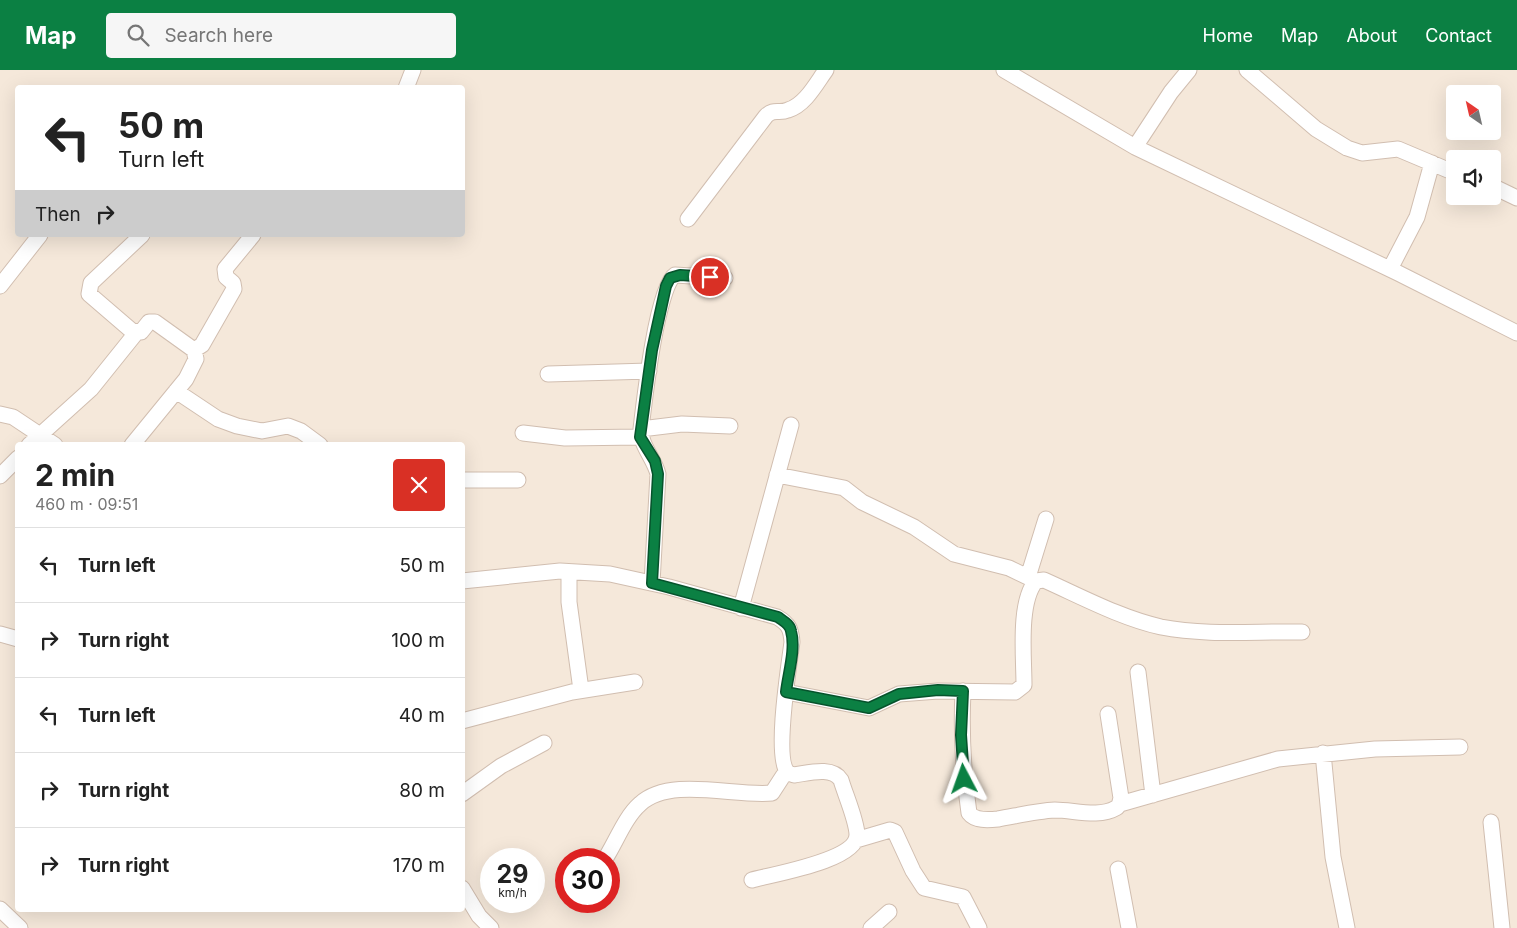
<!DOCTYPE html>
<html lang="en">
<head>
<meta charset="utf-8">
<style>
  body { margin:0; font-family:Inter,sans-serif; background:#f6f6f6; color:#222; height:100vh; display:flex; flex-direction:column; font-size:19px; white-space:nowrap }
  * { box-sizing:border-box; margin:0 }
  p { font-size:16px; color:#767676 }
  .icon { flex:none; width:28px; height:28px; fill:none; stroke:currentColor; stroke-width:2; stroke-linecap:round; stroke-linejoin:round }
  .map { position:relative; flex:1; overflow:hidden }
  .side { position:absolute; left:15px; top:372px; width:450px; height:470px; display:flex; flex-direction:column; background:#fff; border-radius:5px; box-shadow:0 5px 20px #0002 }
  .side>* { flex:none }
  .hud { position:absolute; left:15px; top:15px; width:450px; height:152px; border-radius:5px; box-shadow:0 5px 20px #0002; background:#fff; color:#222; overflow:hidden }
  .needle { width:32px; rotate:326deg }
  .buttons { position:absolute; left:1446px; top:15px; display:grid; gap:10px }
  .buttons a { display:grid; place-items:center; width:55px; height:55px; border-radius:5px; background:#fff; box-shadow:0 5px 20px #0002; font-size:25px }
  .speed { position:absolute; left:480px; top:778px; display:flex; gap:10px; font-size:25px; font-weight:700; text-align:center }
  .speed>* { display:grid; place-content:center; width:65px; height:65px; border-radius:50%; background:#fff; box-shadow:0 5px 20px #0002; line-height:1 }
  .speed small { font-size:12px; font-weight:400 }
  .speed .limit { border:8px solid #d22; background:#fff; color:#111 }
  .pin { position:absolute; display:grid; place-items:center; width:42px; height:42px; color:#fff; margin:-21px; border:2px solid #fff; border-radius:50%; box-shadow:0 1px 5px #0007 }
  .me { position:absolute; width:55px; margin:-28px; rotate:356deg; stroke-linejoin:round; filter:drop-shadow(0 0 4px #0008) }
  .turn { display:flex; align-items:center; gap:18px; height:105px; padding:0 20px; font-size:22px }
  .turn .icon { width:65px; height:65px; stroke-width:2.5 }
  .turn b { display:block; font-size:35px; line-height:42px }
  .then { display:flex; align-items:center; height:48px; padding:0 20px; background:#0003; gap:10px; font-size:19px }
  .round { display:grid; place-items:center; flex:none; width:52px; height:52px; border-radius:5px; background:#f6f6f6 }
  .head { display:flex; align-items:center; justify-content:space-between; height:85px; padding:0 20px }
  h1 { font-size:30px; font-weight:700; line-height:38px }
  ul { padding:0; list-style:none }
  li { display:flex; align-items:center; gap:15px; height:75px; padding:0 20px; border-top:1px solid #e0e0e0 }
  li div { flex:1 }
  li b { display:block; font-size:19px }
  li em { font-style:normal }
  header { display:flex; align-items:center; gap:30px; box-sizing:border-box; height:70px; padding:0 25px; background:#0b8043; color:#fff }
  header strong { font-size:24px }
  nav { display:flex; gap:28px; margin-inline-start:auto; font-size:18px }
  .search { width:350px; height:45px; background:#f6f6f6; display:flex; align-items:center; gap:12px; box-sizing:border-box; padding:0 18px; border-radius:5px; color:#767676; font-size:19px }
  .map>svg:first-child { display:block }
  .residential { fill:#f5e8da; fill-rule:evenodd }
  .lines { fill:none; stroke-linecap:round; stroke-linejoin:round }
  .minor-casing { stroke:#d1beb0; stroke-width:17 }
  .minor { stroke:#fff; stroke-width:15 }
  .route-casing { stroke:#07532c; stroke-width:12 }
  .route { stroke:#0b8043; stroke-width:9 }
</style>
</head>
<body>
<header>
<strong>Map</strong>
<div class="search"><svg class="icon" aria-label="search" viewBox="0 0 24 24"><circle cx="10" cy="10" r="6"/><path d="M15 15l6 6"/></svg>Search here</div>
<nav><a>Home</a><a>Map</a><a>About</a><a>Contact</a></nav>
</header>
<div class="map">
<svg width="1517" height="858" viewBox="0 0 1517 858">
  <rect width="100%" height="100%" fill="#fdf6ec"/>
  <path class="residential" d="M0,0H1517V858H0ZM18,18H462V165H18ZM1455,24H1492V61H1455ZM1455,89H1492V126H1455ZM18,375H462V840H18ZM491,789H534V831H491ZM566,789H609V831H566Z"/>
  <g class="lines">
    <g class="minor-casing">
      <path id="minor" d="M1004,0L1135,77L1398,203L1517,263
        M1247,0L1316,59L1347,78L1362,83L1398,79L1455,103
        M406,18L413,0
        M1135,77L1171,22L1189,0
        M1492,116L1517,128
        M688,149L766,46C774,38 779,44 788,40C805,35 816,14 826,0
        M142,165L91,213L89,224L132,261L141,262L149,252H155L194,280L202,275L234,219L233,213L226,207L225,199L253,165
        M1390,199L1417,147L1432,93
        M0,216L40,165
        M548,304L649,301
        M176,321L218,349L237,356L262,361L288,356L301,361L320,375
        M0,344L13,347L55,375
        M641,359L682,354L730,356
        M523,363L565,368L640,367
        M29,375L91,319L136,263
        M132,375L186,309L196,289L194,280
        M777,405L844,418L862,432L914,457L954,484L1009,498L1036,511
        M0,406L18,388
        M462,410H518
        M569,502V532L581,620
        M1028,507L1046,449
        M462,511L560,501L610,504L669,517L777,547C789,554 791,559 792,572C789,595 774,689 788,703L794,705C809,703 832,696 841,710C845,724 857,751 857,765C856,791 773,804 752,810
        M652,513L658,404C654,388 640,375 641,359C644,333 657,216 675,205L725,208
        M741,538L791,355
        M0,564L18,569
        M1138,602L1153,725
        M963,621C961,663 963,702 969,743C975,751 988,750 998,749C1016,746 1036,741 1055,740C1074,740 1099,748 1116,738C1120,736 1120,731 1121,728L1108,644
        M786,622L869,638L899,624L938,621L1015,622L1024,615C1024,587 1018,532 1036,511L1044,510C1082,527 1121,548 1161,557C1207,566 1256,561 1302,562
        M462,651L572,622L635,612
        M1323,683L1333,787L1347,858
        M462,724L501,696L544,673
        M1120,734L1278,689L1375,679L1460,677
        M1491,752L1502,858
        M856,770L890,760L895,762L913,801L924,818L963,827L979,858
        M605,789C616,772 625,747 640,734C670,706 735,727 772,723L783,706L788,703
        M1118,799L1129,858
        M462,818L479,846L491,858
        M0,839L20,858
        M871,858L889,842"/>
    </g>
    <use href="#minor" class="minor"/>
  </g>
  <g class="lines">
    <g class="route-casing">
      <path id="route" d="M710,207L680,205L670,208L666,216L652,280L640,367L655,391L658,404L652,513L778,547C783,551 790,554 791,561C796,579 788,604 786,622L869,638L899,624L938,620L963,621L961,665L964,709"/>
    </g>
    <use href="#route" class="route"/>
  </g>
</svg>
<div class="buttons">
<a><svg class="needle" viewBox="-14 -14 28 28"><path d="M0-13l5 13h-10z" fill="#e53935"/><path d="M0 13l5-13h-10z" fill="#767676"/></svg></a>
<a><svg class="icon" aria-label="sound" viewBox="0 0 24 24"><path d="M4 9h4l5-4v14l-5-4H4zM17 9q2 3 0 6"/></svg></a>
</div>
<div class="speed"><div>29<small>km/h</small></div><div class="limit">30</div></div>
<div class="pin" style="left:710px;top:207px;background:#d93025"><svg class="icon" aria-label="arrive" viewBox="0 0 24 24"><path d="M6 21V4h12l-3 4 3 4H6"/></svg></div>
<svg class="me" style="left:964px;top:709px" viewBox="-20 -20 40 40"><path d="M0-17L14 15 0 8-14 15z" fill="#0b8043" stroke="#fff" stroke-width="4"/></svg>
<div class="hud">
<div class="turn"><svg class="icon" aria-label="left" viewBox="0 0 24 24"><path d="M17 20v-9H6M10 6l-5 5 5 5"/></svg><div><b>50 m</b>Turn left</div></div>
<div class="then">Then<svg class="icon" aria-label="right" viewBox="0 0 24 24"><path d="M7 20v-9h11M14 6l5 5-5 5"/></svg></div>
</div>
<section class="side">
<div class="head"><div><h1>2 min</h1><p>460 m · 09:51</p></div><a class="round" style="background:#d93025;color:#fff"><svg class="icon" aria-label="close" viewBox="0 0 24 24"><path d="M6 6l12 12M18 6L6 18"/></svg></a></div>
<ul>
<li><svg class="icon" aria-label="left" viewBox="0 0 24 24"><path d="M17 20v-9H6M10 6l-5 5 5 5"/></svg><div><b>Turn left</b></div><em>50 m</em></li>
<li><svg class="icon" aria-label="right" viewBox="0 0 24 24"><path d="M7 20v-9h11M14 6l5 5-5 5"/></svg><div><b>Turn right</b></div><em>100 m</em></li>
<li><svg class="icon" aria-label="left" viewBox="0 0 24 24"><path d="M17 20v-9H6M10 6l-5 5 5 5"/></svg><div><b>Turn left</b></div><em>40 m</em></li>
<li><svg class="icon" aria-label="right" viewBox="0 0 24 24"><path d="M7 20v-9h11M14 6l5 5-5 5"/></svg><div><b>Turn right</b></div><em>80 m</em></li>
<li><svg class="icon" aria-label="right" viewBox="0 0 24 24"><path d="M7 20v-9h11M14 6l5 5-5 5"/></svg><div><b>Turn right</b></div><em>170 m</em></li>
</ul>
</section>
</div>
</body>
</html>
